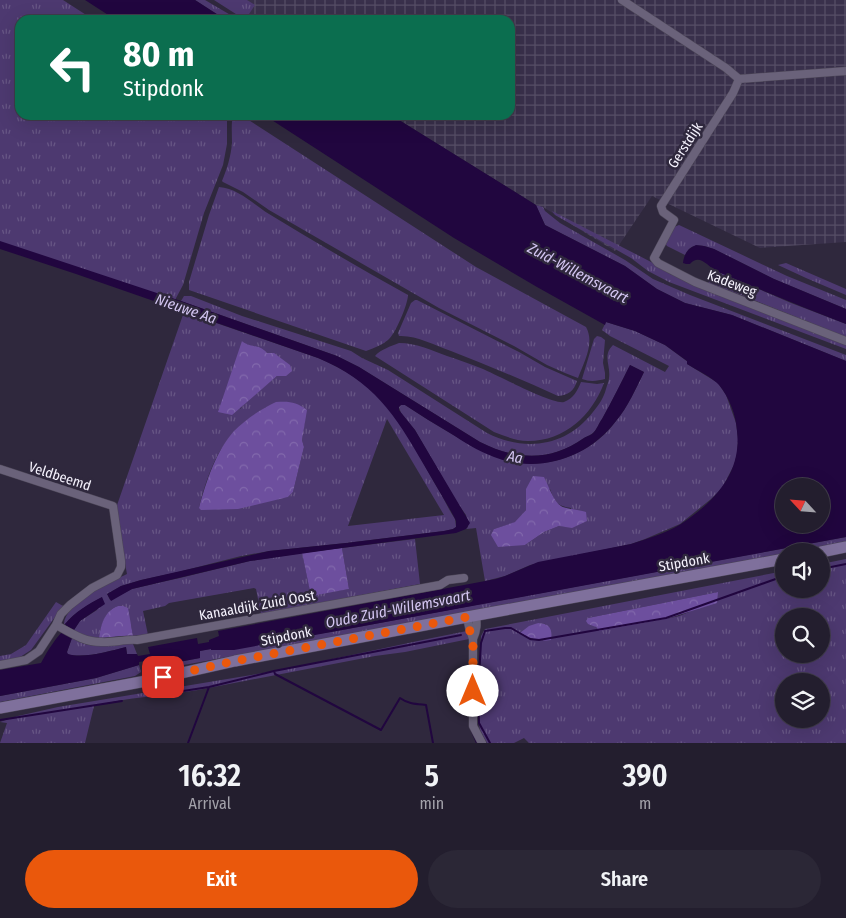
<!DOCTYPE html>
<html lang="en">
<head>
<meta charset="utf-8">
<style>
  body { margin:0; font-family:"Fira Sans Condensed",sans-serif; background:#2b2736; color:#f1f3f6; height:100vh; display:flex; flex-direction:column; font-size:19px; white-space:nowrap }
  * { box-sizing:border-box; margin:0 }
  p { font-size:16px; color:#a3a2aa }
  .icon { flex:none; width:28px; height:28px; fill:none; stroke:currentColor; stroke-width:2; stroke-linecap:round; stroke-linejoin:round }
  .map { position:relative; height:743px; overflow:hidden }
  .sheet { display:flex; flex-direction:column; background:#231e2e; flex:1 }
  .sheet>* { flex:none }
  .banner { position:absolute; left:15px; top:15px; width:500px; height:105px; border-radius:15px; box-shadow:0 5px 20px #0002,0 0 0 1px #403c4a; background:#0b6e4f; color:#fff; overflow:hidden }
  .needle { width:32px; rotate:296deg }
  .buttons { position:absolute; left:775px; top:478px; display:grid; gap:10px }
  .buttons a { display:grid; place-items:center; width:55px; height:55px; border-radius:50%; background:#231e2e; box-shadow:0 5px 20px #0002,0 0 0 1px #403c4a; font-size:25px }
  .pin { position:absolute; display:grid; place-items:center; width:42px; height:42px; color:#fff; margin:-21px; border-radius:10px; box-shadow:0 2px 8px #0006 }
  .me { position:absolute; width:55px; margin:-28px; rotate:0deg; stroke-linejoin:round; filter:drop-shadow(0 0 4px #0008) }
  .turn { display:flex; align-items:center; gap:18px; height:105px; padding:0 25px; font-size:22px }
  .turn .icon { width:65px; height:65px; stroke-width:2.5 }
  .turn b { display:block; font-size:35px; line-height:42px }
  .eta { display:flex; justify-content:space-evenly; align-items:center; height:85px; text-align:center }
  .eta b { font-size:30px; font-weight:600; line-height:35px }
  .cta { display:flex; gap:10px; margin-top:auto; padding:10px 25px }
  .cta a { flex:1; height:58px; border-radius:30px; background:#ea580c; color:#fff; font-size:20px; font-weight:600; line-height:58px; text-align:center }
  .cta a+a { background:#2b2736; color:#f1f3f6 }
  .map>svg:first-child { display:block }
  .industrial { fill:url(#industrial-grid) }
  .grass { fill:url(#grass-tufts); fill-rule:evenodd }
  .forest { fill:url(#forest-crowns) }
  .water { fill:#21063f; fill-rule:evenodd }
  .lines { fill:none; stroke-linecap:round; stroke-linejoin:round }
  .stream { stroke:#21063f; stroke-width:2 }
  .minor-casing { stroke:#4c4657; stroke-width:9 }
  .secondary-casing { stroke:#4c4657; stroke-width:12 }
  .minor { stroke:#6a627a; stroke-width:8 }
  .secondary { stroke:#7f709c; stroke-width:11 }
  .route { stroke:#ea580c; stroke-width:9; stroke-dasharray:0 16.2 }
  .labels { text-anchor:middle; stroke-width:5; stroke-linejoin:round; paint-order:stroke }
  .street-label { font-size:14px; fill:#f5f2fd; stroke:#2f283d }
  .water-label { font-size:15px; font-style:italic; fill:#d4c6f2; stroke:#2f283d }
</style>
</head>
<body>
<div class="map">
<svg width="846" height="743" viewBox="0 0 846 743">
  <defs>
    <pattern id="industrial-grid" width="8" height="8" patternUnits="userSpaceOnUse" patternTransform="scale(1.25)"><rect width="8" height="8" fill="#39304b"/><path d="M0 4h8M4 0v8" fill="none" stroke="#564e66"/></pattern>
    <pattern id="grass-tufts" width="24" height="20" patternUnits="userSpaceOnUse" patternTransform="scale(1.25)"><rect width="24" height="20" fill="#4d3970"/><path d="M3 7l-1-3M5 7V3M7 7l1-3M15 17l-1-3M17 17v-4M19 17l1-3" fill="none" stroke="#675685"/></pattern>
    <pattern id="forest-crowns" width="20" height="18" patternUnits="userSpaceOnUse" patternTransform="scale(1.25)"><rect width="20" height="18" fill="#6d4f9e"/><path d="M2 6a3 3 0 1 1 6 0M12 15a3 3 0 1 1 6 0" fill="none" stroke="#8269ac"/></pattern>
  </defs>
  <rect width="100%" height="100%" fill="#2f283d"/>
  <path class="industrial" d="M241,0H846V242L760,248L652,196L615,251L543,207L536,205L391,115H510V20H250Z"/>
  <path class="grass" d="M0,0H63L94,20H20V115H227V144L223,165L204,213L183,285L175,300L0,242Z
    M195,0H205L239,20H226Z
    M214,0H247L255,5L247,17L239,16Z
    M233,115H241L476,267L586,327C595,343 584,362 578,378L565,373L547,365L514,346L439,308L269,210L243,192L223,182L222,181C227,169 231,156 232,143C232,133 231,124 233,115Z
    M219,187C238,188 254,205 269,214C315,242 361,269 408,295C408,304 395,335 388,340C382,345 374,348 366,351L189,290V282L209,215Z
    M536,205L543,207L545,211L560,223L625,260L653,279L690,295L846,355V361L732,315L685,303L657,289L625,266L545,225Z
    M552,211L655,264L670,274L846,343V349L669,282L648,271L631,258L555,215Z
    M679,225L787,276L846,300V309L774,279L714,249C702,245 691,242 685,255L667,246L665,243L674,227Z
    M786,263L846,289V295L806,278L778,265Z
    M715,270L791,303L846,324V337L741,295L708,283Z
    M184,296H191L242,316L351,351L362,358L388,370L487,433C525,452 566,447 593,412C599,405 604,397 606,389C607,385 609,381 609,378C611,365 602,356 613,345L665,372L669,366L610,336L602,330L606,322L635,331L665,345L688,362L687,364L718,383L726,395L736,423L738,439L737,454L734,465L722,488L711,499L680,524L645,539L631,544L530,565L505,576L485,581L476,528L466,529L468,527L466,515L456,501L415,430L401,413L399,407L401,405H405C420,415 435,424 450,433C487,456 521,473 565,458C585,451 603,439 616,421C628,407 636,388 644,372L630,365C621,383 612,401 602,419C599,423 597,429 594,432C591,435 587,436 584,438C550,462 516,460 480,442L359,367L337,356L181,301ZM526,489H550C555,502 557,506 571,508L572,527L559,526L544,532L525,545L494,529L516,522L526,510Z
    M415,300H417L519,352L545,367L577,381C574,391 568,395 558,396C523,380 487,365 451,351C434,345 416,335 399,336L398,333L411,303Z
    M184,312L318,358C337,366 355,376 371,390C400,416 418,455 438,489C444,498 448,509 455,519L456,527L453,529L444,531L346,543L269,551L241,556L178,572L141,580L121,586L107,594L110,600L132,589L162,582L180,578L250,561L302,553L311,595L349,589L342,548L415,539L420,584L261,614L256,589L254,588L169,603L165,606L143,611L148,635L133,636L131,625L118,606C105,610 101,626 99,638H88L72,630H74L80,621L97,610L102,597C88,605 75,612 65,624H64C65,603 110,582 127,574L115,511ZM242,341L246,344L267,353L277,376L246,402L240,409ZM266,407L305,419L302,440L304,447L293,492L288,497L199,508C205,482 216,450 235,431C244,421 255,415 266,407ZM387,419L444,515L348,526Z
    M597,336L601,337L605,340L603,363L605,373V379C597,381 590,382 582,379L594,339Z
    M399,343C416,343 431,350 447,356C459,360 471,364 483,369C497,375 553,405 564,402C573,399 578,390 581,382L597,384L604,383C592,415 565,441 528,441C516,441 505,436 494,432L375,356C380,350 391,346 399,343Z
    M846,537V544L806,551H784V555L151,671L147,668L144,662L151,660L152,667L200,658L199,651L211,649V650H216L337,631L417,616Z
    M846,559V743H529L524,738L514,743H487L480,730L479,723L481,636L485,629L784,571V589H821V564ZM718,592L689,612L679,616L666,619L599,631L588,618ZM784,616H821V654H784ZM538,623L546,624L543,641L536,640L521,633ZM784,681H821V719H784Z
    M56,602L63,606L31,650L17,659L0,663V656L11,654L26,645Z
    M467,631L469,639L405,652L375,656L198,690C163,696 128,697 94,706L85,743H0L7,723L0,722L18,716L58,707L281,670L432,638Z
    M72,638C83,644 89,646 102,646C112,646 124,640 133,644L137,654H127L126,647C110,651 83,659 67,654V652Z
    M139,665L141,672L135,676L0,702V696L96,678Z"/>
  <path class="forest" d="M242,341C252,349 258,343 267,353H274L290,365L292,371L286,376H277L232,415L218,412Z
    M276,402C290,401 296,402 307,410L302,440L304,447L293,492L288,497L238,509L201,510L199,508C206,482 216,451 234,431C246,419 261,409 276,402Z
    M533,476L544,477C548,485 554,502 561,506C565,509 581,510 586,512L587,521L572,528L559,526L544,532L525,545L498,547L491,535L494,529L515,522L526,510V489Z
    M342,548L349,589L311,596L302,553Z
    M718,592L717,603L666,619L599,631L596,627L588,624L586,621L588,618Z
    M118,606H123L128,608L133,636C122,635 110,638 99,638C101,625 104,611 118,606Z
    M538,623C549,623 553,629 551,640C535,642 534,639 520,633L529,626Z"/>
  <path class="water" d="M85,0H195L226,20H116Z
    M264,115H391L536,205L545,225L625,266L657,289L685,303L732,315L846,361V537L234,650H211V649L200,651V658L152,667L151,660L139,662V665L96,678L0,696V670L41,663C48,650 56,637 67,627L65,624C75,612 88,604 102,597L105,604L80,621L74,630H72L69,636L72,638L67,652L68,654C83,659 110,651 126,647L127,654H137L138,656L150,654L148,647L197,638L198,644L209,642V640L219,636L218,631L496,579L505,576L538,562L631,544C647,539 666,533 681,524C714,502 742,473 737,431C736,415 729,397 719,385C713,378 695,369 687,364V361L665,345L635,331L606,322L605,325L537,287L454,238ZM784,486H821V524H784Z
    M0,241L181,301L337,356L359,367L480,442C516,460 550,462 584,438C587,436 592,435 594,432C597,429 599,423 602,419C612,401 621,383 630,365L644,372C636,388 628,407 616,421C587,459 538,474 494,457C478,451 464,442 450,433C435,424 420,415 405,405H401L399,407V410L415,430L470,523L466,529L456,533L342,548L250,561L132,589L111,601L107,594L121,586L141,580L269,551L346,543L444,531L453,529L456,527V521C453,514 449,508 445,501C438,489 431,477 424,465C395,414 373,381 318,358L76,274L0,249Z
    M696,245L704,246L714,249L774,279L846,309V324C805,308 764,291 723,274C721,273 718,272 716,271C708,266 699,253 690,264H686L683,263C684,254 688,248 696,245Z"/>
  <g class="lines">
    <path class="stream" d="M821,569L846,564
      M274,671L461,635
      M157,695L209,687L274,671L275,674L381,730L400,698C408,704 417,704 426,705L433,743
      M0,720L122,701
      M471,729L477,743
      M188,743L209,687
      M490,743L479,723L478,692L481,643L485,631L505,628H511L530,639L539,640L666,618L784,576"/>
    <g class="minor-casing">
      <path id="minor" d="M622,0L726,68L739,79L846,71
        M739,79L733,93L661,206L663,212L674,220L654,258L658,263L695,282L846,341
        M0,469L113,506L121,561V567L117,575L92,588L70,605L61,614L56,625L39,651L26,660L0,665
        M467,617L469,627L473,639V726L482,743
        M56,625C71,633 84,642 101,642C113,643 125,639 137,640L440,585L448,580L464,578
        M473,639C477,630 477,624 476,615"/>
    </g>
    <g class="secondary-casing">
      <path id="secondary" d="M821,552L846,547
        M0,708L146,681L235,661L467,617L784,559"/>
    </g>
    <use href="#minor" class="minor"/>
    <use href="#secondary" class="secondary"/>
  </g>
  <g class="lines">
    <path class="route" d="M163,677L235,661L467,617L468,626L473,639V691"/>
  </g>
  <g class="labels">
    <g class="street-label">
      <text transform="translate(685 145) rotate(-57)" y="5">Gerstdijk</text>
      <text transform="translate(732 283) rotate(21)" y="5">Kadeweg</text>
      <text transform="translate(60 476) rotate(18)" y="5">Veldbeemd</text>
      <text transform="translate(684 562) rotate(-10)" y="5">Stipdonk</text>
      <text transform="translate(257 605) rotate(-10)" y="5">Kanaaldijk Zuid Oost</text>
      <text transform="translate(286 636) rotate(-11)" y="5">Stipdonk</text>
    </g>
    <g class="water-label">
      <text transform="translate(578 273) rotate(28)" y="5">Zuid-Willemsvaart</text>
      <text transform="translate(186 309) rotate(19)" y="5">Nieuwe Aa</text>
      <text transform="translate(515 457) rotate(11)" y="5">Aa</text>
      <text transform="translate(398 609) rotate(-11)" y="5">Oude Zuid-Willemsvaart</text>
    </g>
  </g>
</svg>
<div class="buttons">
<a><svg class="needle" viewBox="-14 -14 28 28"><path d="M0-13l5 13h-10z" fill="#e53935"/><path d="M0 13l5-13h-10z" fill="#a3a2aa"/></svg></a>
<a><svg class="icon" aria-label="sound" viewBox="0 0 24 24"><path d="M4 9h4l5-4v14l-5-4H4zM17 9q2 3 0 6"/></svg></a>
<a><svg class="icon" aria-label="search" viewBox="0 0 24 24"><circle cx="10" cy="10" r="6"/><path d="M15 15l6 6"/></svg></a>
<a><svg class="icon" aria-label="layers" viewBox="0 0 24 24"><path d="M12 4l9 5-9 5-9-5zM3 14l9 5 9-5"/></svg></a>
</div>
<div class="pin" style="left:163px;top:677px;background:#d93025"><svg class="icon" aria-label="arrive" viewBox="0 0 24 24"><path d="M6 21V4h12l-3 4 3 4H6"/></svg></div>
<svg class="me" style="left:473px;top:691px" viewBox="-20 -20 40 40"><circle r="19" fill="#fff"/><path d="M0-13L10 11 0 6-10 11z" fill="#ea580c"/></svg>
<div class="banner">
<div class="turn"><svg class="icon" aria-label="left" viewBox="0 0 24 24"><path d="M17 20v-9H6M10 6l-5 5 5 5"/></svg><div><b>80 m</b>Stipdonk</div></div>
</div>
</div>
<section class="sheet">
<div class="eta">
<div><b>16:32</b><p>Arrival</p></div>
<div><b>5</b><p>min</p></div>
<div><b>390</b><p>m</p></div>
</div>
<div class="cta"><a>Exit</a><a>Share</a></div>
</section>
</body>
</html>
